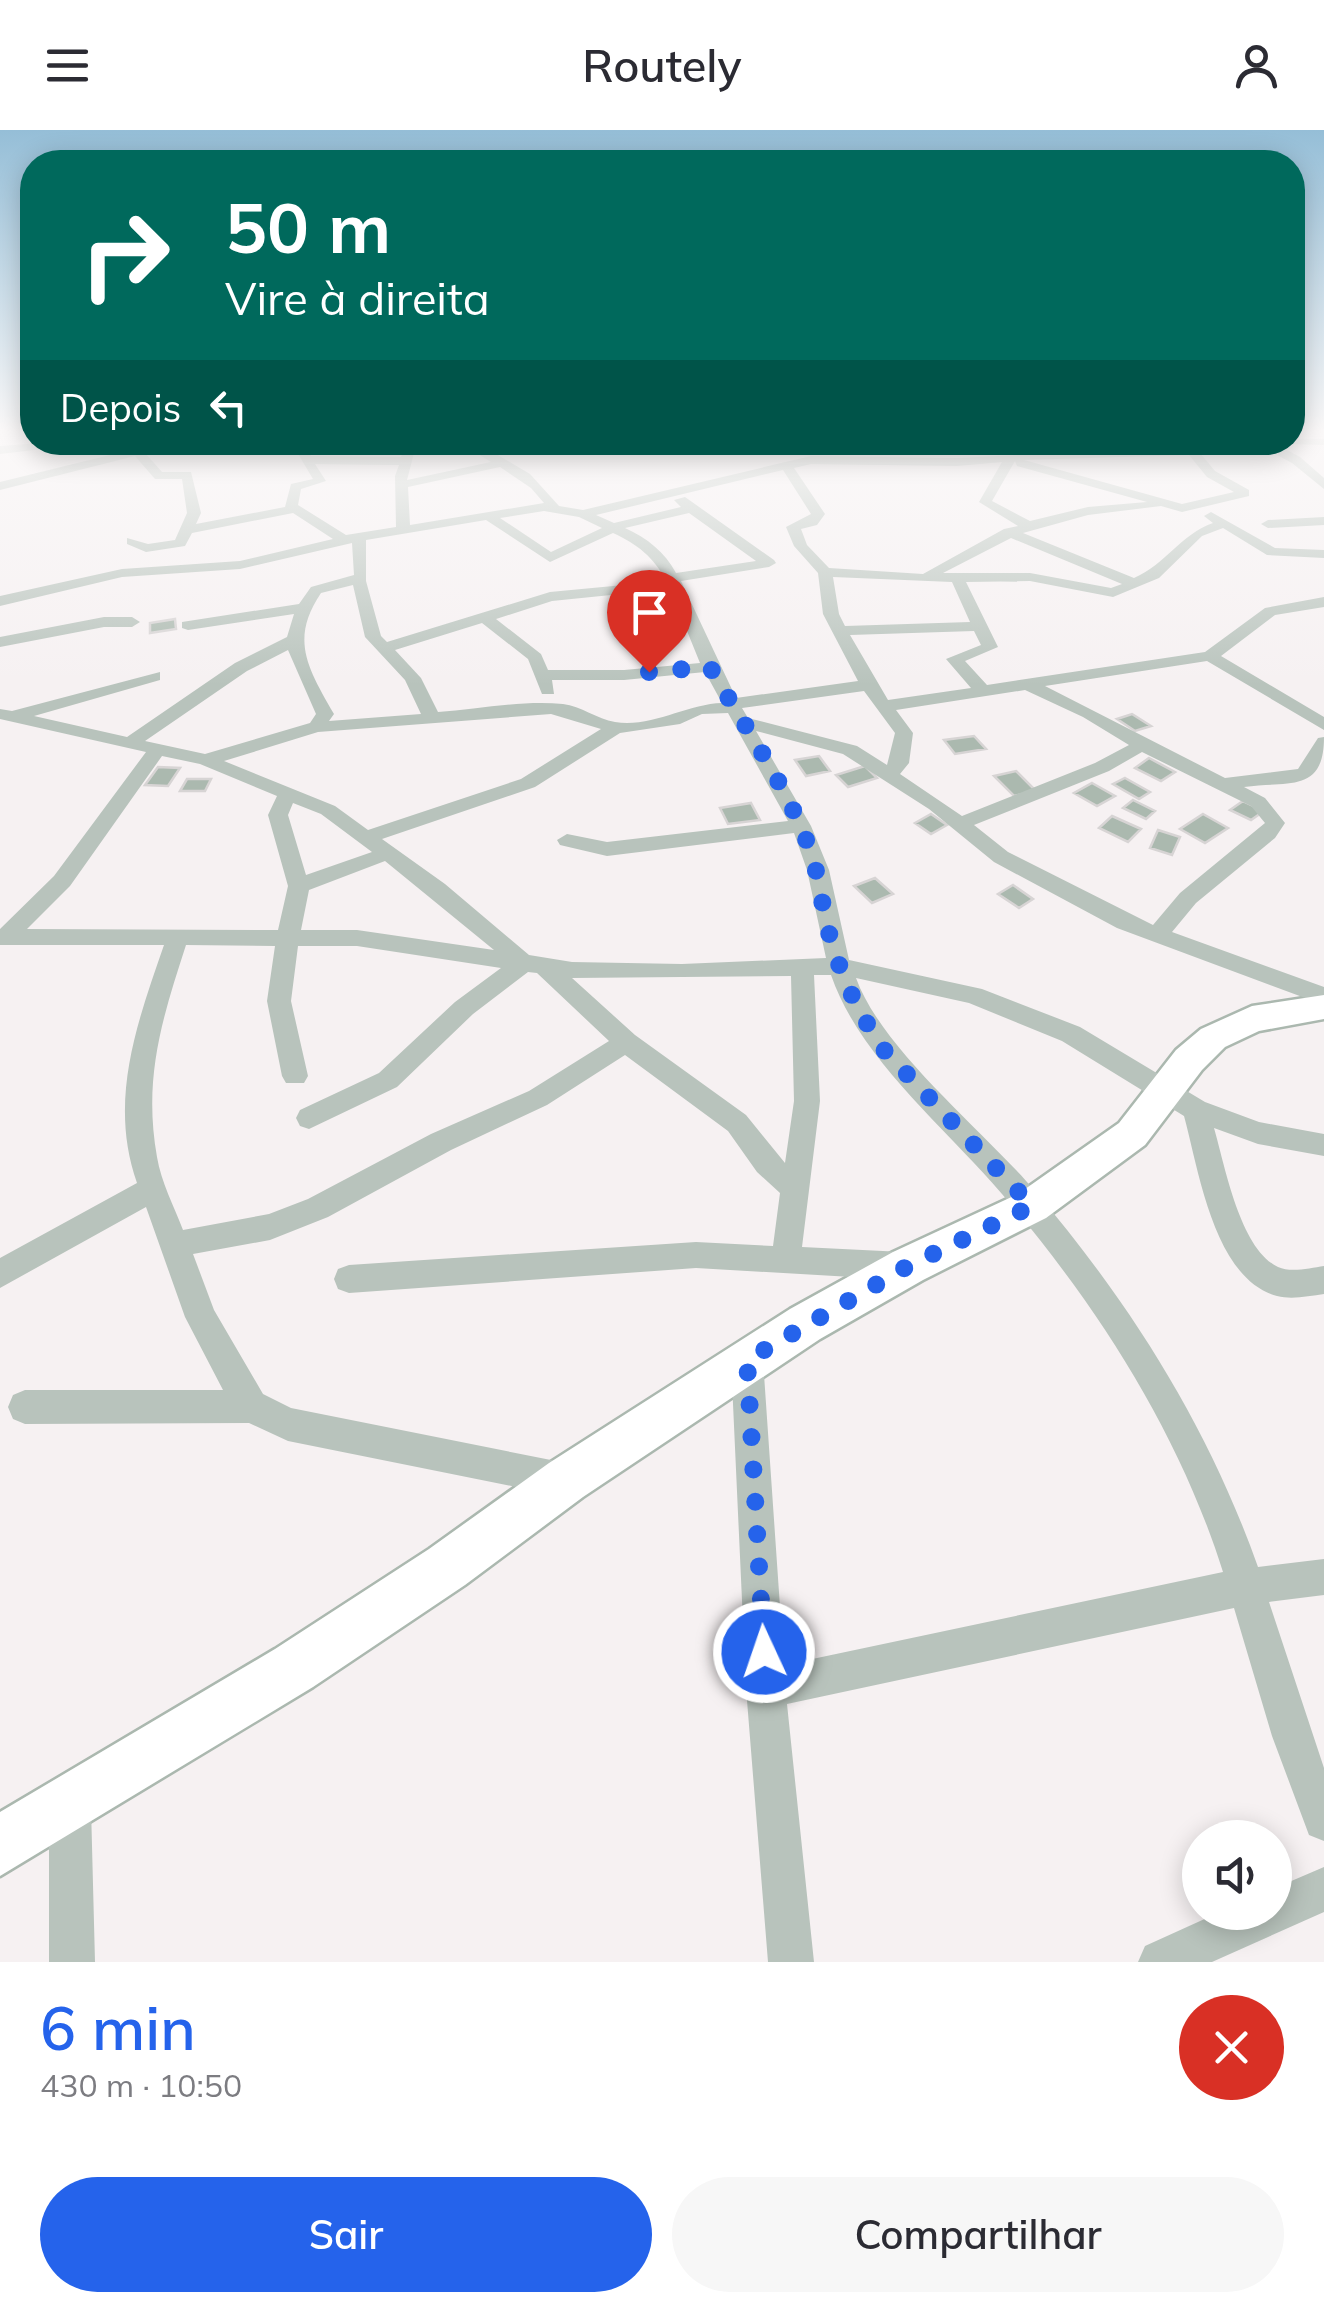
<!DOCTYPE html>
<html lang="pt">
<head>
<meta charset="utf-8">
<style>
  body { margin:0; font-family:Mulish,sans-serif; background:#f7f7f7; color:#2b2b33; height:100vh; display:flex; flex-direction:column; font-size:38px; white-space:nowrap }
  * { box-sizing:border-box; margin:0 }
  p { font-size:32px; color:#7c7c81 }
  .icon { flex:none; width:55px; height:55px; fill:none; stroke:currentColor; stroke-width:2; stroke-linecap:round; stroke-linejoin:round }
  .map { position:relative; height:1832px; overflow:hidden }
  .panel { display:flex; flex-direction:column; background:#fff; flex:1 }
  .panel>* { flex:none }
  .hud { position:absolute; left:20px; top:20px; width:1285px; height:305px; border-radius:40px; box-shadow:0 5px 25px #0003; background:#00695c; color:#fff; overflow:hidden }
  .tools { position:absolute; left:1182px; top:1690px; display:grid; gap:20px }
  .tools a { display:grid; place-items:center; width:110px; height:110px; border-radius:50%; background:#fff; box-shadow:0 5px 25px #0003; font-size:50px }
  .pin { position:absolute; display:grid; place-items:center; width:85px; height:85px; color:#fff; margin:-102px -42px; border-radius:50% 50% 50% 0; rotate:-45deg; box-shadow:0 0 10px #0007 }
  .pin .icon { rotate:45deg }
  .me { position:absolute; width:110px; margin:-55px; rotate:357deg; stroke-linejoin:round; filter:drop-shadow(0 0 8px #0008) }
  .turn { display:flex; align-items:center; gap:35px; height:210px; padding:0 40px; font-size:45px }
  .turn .icon { width:130px; height:130px; stroke-width:2.5 }
  .turn b { display:block; font-size:70px; line-height:85px }
  .then { display:flex; align-items:center; height:95px; padding:0 40px; background:#0003; gap:20px; font-size:38px }
  .round { display:grid; place-items:center; flex:none; width:105px; height:105px; border-radius:52px; background:#f7f7f7 }
  .summary { display:flex; align-items:center; justify-content:space-between; height:170px; padding:0 40px }
  h1 { font-size:60px; font-weight:600; line-height:75px; color:#2563eb }
  .cta { display:flex; gap:20px; margin-top:auto; padding:20px 40px }
  .cta a { flex:1; height:115px; border-radius:60px; background:#2563eb; color:#fff; font-size:40px; font-weight:600; line-height:115px; text-align:center }
  .cta a+a { background:#f7f7f7; color:#2b2b33 }
  header { display:flex; justify-content:space-between; align-items:center; height:130px; padding:0 40px; background:#fff; font-size:45px; font-weight:600 }
  .map>svg:first-child { display:block }
  .building { fill:#abb9af; stroke:#d7d4d4; stroke-width:2.5 }
  .lines { fill:none; stroke-linecap:round; stroke-linejoin:round }
  .secondary-casing { stroke:#abb8af; stroke-width:5 }
  .street { fill:#b8c3bc; fill-rule:evenodd }
  .secondary { fill:#fff; fill-rule:evenodd }
  .route { stroke:#2563eb; stroke-width:18; stroke-dasharray:0 32.4 }
</style>
</head>
<body>
<header><svg class="icon" aria-label="menu" viewBox="0 0 24 24"><path d="M4 6h16M4 12h16M4 18h16"/></svg>Routely<svg class="icon" aria-label="person" viewBox="0 0 24 24"><circle cx="12" cy="8" r="4"/><path d="M4 21q1-7 8-7t8 7"/></svg></header>
<div class="map">
<svg width="1324" height="1832" viewBox="0 0 1324 1832">
  <rect width="100%" height="100%" fill="#f6f1f2"/>
  <path class="building" d="M175,489L176,499L150,503V493Z
    M1132,584L1151,596L1135,601L1117,589Z
    M974,606L986,619L955,624L944,610Z
    M819,626L830,641L806,646L795,630Z
    M1149,628L1175,642L1161,651L1135,638Z
    M865,636L877,648L848,657L836,645Z
    M158,637L180,638L168,656L145,655Z
    M1016,641L1036,661L1014,666L994,646Z
    M1125,648L1150,662L1139,669L1113,654Z
    M187,649H211L205,661H180Z
    M1092,653L1115,666L1097,676L1074,663Z
    M1133,670L1155,681L1146,689L1123,678Z
    M1243,671L1264,681L1251,690L1230,680Z
    M751,673L760,690L728,694L720,678Z
    M931,684L947,695L931,704L915,693Z
    M1203,684L1228,698L1205,713L1180,699Z
    M1112,686L1141,699L1128,712L1099,698Z
    M1158,700L1180,707L1172,725L1150,718Z
    M875,748L893,764L872,773L854,756Z
    M1013,755L1033,769L1019,778L998,764Z"/>
  <g class="lines">
    <g class="secondary-casing">
      <path id="secondary" d="M1324,865V889L1259,901L1225,917L1202,940L1145,1015L1046,1088L923,1150L820,1209L583,1367L465,1455L313,1557L0,1746V1682L275,1519L429,1419L549,1333L790,1179L893,1122L1018,1064L1119,993L1176,920L1201,899L1252,876Z"/>
    </g>
    <path class="street" d="M1292,309H1324V315L1288,314Z
      M55,312L51,318L0,324V316Z
      M163,312H184L146,324L162,342H191L201,383L196,394L285,377L291,354L313,349L291,312H302L311,326L401,327L406,312H418L417,316L476,312L530,344L559,376L583,380L811,326L957,328L1272,312L1300,327L1324,348V359L1292,333L1260,316L1200,323L1215,341L1249,360V366L1182,382L1161,376L1088,385L1023,403L1134,448C1165,435 1181,404 1213,393L1204,386L1211,382L1275,418L1324,420V428L1267,425L1223,398L1202,406L1159,448L1113,467L1030,451L966,452L998,517L965,531L987,555L1205,522L1265,478L1324,467V477L1275,485L1221,526L1324,587V600L1207,531L1045,556L1225,648L1298,639L1318,608L1324,607C1324,663 1290,651 1244,657L1265,668L1285,693L1275,708L1196,773L1172,802L1324,857V875L1117,798L994,732L929,679L843,624L756,601L811,696L829,740L849,830L982,859L1080,897L1205,972L1259,992L1324,1004V1026L1258,1014L1214,998C1225,1036 1240,1119 1278,1137C1291,1143 1310,1138 1324,1136V1164C1309,1166 1292,1170 1277,1166C1214,1149 1199,1041 1184,986L1062,911L969,873L856,848C882,920 983,1000 1035,1061C1131,1174 1208,1296 1258,1437L1324,1429V1465L1269,1472L1324,1638V1711L1309,1705L1272,1606L1234,1478L787,1574L814,1832H768L746,1558L731,1230L736,1219L747,1214L758,1219L763,1230L784,1535L1223,1442C1179,1302 1097,1175 1002,1064C945,997 860,929 831,845H814L820,971L802,1117L903,1122L914,1126L918,1136L914,1146L903,1150L696,1138L349,1163L338,1159L334,1149L338,1139L349,1135L696,1112L773,1116L780,1063L757,1042L728,1001L625,925L547,975L451,1020L328,1087L270,1110L193,1124L214,1180L263,1264L291,1278L566,1333L578,1338L583,1350L578,1362L566,1367L288,1311L249,1293L25,1294L13,1289L8,1277L13,1265L25,1260H223L185,1187L146,1077L0,1158V1128L137,1053C108,971 137,893 164,815H0V799L54,746L146,622L0,589V579L12,581L160,542V550L34,586L127,607L235,533L287,507L294,484L188,500L182,498V492L299,474L311,457L354,445L352,413L240,439L122,447L0,476V466L122,439L240,431L333,409L293,383L192,403L185,416L146,422L127,414V408L148,414L175,410L187,383L182,349H155L135,326L0,360V352ZM468,318L491,332L407,350L414,323ZM1189,325L1207,347L1234,362L1182,374L1024,330ZM1015,331L1017,336L1147,372L1088,377L1030,391L992,371ZM1002,332L979,372L1018,396L1004,399L923,444L829,438L807,415L801,399L817,395L825,384L794,338L811,334L957,336ZM315,334L399,335L395,346L396,397L346,405L298,375L301,359L326,351ZM500,337L531,358L544,373L410,395L408,357ZM783,340L811,384L786,397L794,416L818,443L823,484L858,551L736,568L681,451L769,437L776,433L774,430L685,367L674,370L681,377L614,393L596,385ZM544,381L579,387L602,398L551,422L500,388ZM689,383L756,431L676,443C665,422 647,408 625,398ZM486,390L550,432L613,403C637,414 654,427 666,451L550,462L387,512L381,506L366,451V410ZM1011,408L1122,454L1111,458L1030,443H943ZM833,447L952,452L970,492L845,496L839,484ZM353,455L365,507L405,550L421,584L329,591L334,584C307,537 290,509 321,463ZM670,459L700,533L624,540H548L541,524L496,489L552,471ZM482,493L528,529L542,564H554L552,550H624L705,542L722,573C687,574 651,598 615,592C597,589 581,576 563,574C523,570 478,579 438,582L421,548L395,520ZM974,501L981,515L946,529L971,558L888,570L850,505ZM288,520L316,584L310,593L205,624L145,611L247,541ZM1025,560L1083,587L1129,615L1095,633L962,686L900,644L909,633L913,603L896,580ZM864,561L895,603L887,635L857,616L748,588L742,578ZM728,583L788,691L607,712L567,704L557,710L560,715L607,726L794,703L807,740L826,828L682,834L572,832L529,825L445,754L382,709L535,657L620,603L680,594L702,584ZM551,584L601,599L521,649L368,700L335,676L224,631L318,602ZM1142,622L1251,676L1265,693L1180,763L1153,795L1008,722L974,695L1109,641ZM162,626L200,634L277,666L268,685L288,756L278,800L27,799L70,756ZM293,673L321,684L372,722L306,745L288,685ZM385,731L494,820L357,800H301L309,760ZM186,815L275,816L267,871L282,946L286,953H304L308,946L291,871L298,816H357L501,838L455,872L379,943L300,980L296,988L300,996L309,999L397,957L473,884L528,842L537,843L609,911L529,961L431,1004L308,1069L269,1084L183,1100C174,1076 161,1052 157,1027C143,948 162,889 186,815ZM791,846L794,971L785,1033L746,985L635,905L572,848Z
      M938,312H962L991,321L985,325Z
      M1324,387V395L1268,398L1261,394L1268,390Z
      M104,487H132L140,492L132,497H104L0,517V507Z
      M70,1656L85,1662L91,1677L95,1832H49V1677L55,1662Z
      M1324,1737V1782L1212,1832H1138L1145,1816L1220,1782H1275V1758Z"/>
    <use href="#secondary" class="secondary"/>
  </g>
  <linearGradient id="sky" x2="0" y2="1"><stop stop-color="#95bed7"/><stop offset="0.54" stop-color="#fbf9f9"/><stop offset="1" stop-color="#fbf9f9" stop-opacity="0"/></linearGradient>
  <rect width="1324" height="555" fill="url(#sky)"/>
  <g class="lines">
    <path class="route" d="M649,542L710,537C743,594 783,650 807,712C820,744 821,777 831,810C843,851 860,885 884,920L1032,1076L908,1136L747,1230L764,1522"/>
  </g>
</svg>
<div class="tools">
<a><svg class="icon" aria-label="sound" viewBox="0 0 24 24"><path d="M4 9h4l5-4v14l-5-4H4zM17 9q2 3 0 6"/></svg></a>
</div>
<div class="pin" style="left:649px;top:542px;background:#d93025"><svg class="icon" aria-label="arrive" viewBox="0 0 24 24"><path d="M6 21V4h12l-3 4 3 4H6"/></svg></div>
<svg class="me" style="left:764px;top:1522px" viewBox="-20 -20 40 40"><circle r="17" fill="#2563eb" stroke="#fff" stroke-width="3"/><path d="M0-11L8 9 0 5-8 9z" fill="#fff"/></svg>
<div class="hud">
<div class="turn"><svg class="icon" aria-label="right" viewBox="0 0 24 24"><path d="M7 20v-9h11M14 6l5 5-5 5"/></svg><div><b>50 m</b>Vire à direita</div></div>
<div class="then">Depois<svg class="icon" aria-label="left" viewBox="0 0 24 24"><path d="M17 20v-9H6M10 6l-5 5 5 5"/></svg></div>
</div>
</div>
<section class="panel">
<div class="summary"><div><h1>6 min</h1><p>430 m · 10:50</p></div><a class="round" style="background:#d93025;color:#fff"><svg class="icon" aria-label="close" viewBox="0 0 24 24"><path d="M6 6l12 12M18 6L6 18"/></svg></a></div>
<div class="cta"><a>Sair</a><a>Compartilhar</a></div>
</section>
</body>
</html>
